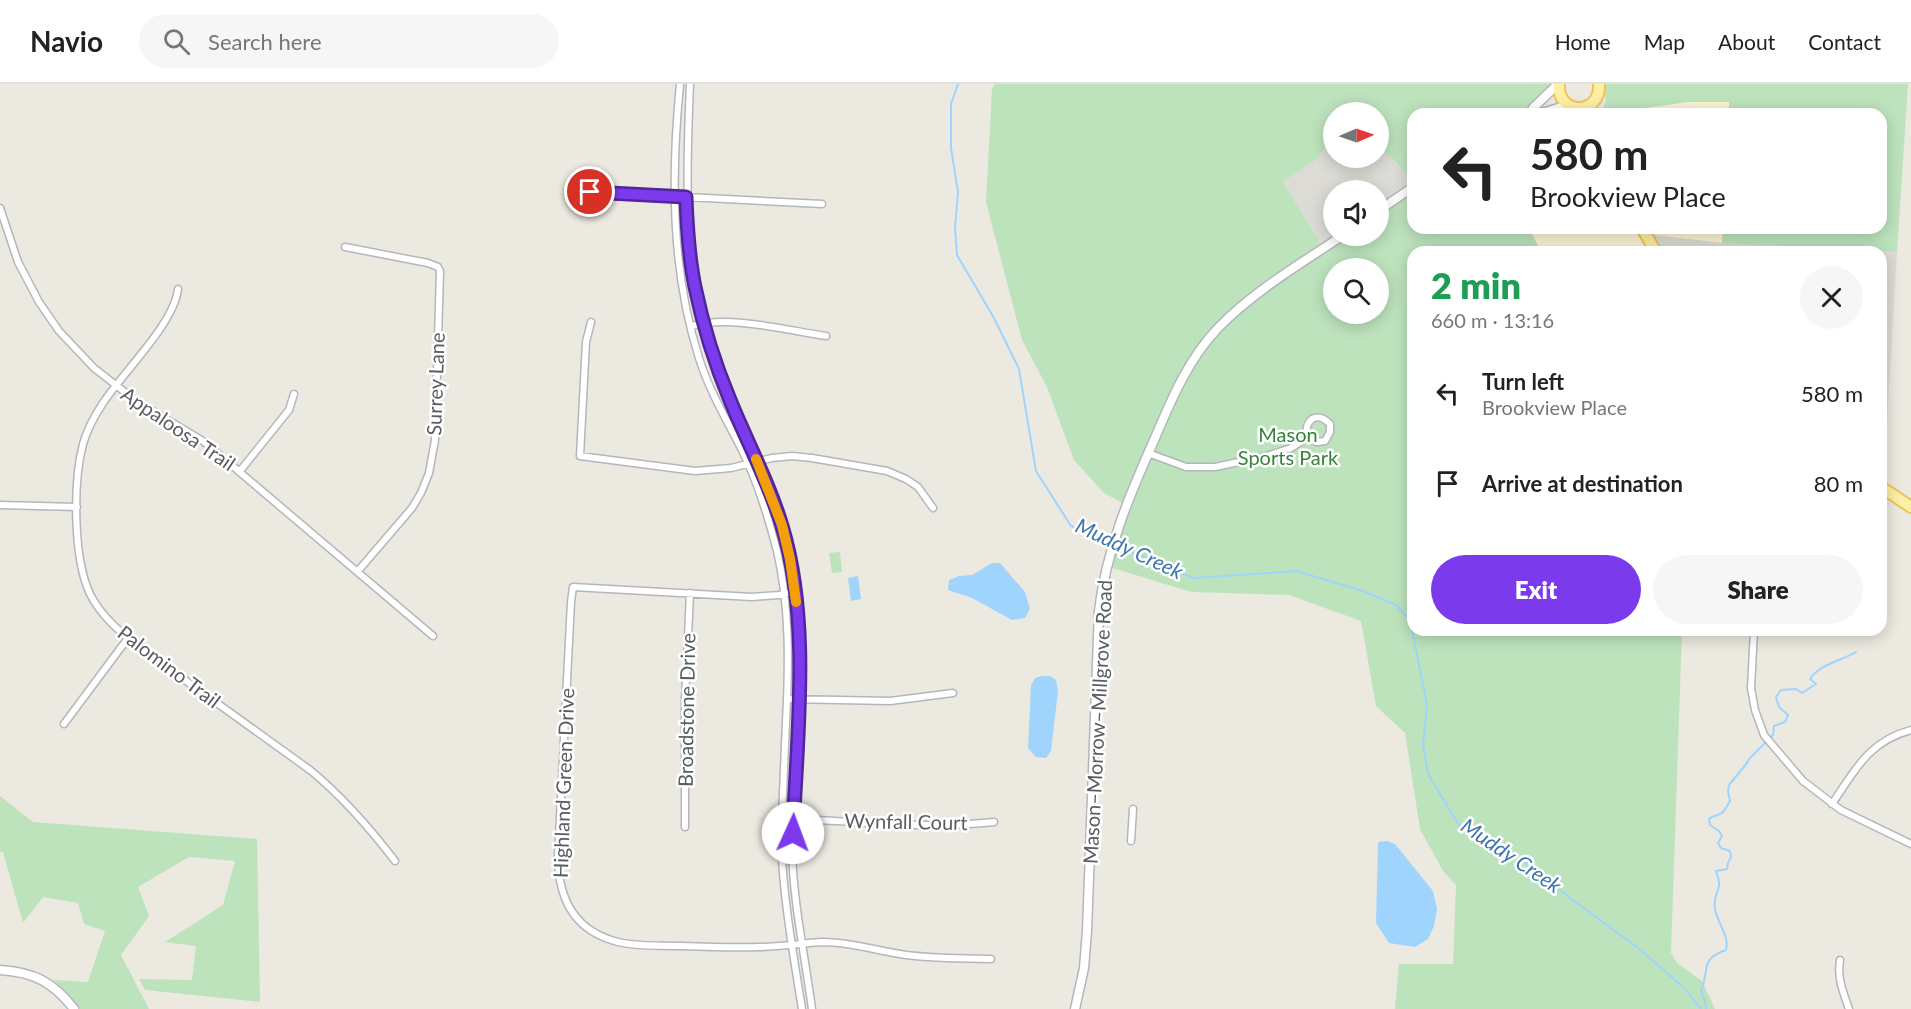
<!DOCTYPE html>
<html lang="en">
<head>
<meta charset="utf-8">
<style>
  body { margin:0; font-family:Lato,sans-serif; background:#f6f6f6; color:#222; height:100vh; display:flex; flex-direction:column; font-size:22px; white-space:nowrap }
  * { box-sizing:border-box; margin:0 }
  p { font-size:20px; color:#767676 }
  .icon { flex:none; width:33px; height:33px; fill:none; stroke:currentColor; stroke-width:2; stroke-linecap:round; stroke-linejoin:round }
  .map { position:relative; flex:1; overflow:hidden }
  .details { position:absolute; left:1407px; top:162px; width:480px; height:390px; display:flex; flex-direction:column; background:#fff; border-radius:18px; box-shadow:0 3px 15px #0003 }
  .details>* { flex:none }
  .top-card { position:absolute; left:1407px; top:24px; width:480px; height:126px; border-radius:18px; box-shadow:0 3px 15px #0003; background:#fff; color:#222; overflow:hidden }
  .needle { width:39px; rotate:88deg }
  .tools { position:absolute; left:1323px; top:18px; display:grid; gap:12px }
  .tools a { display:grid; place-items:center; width:66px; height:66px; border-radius:50%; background:#fff; box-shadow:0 3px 15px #0003; font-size:30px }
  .pin { position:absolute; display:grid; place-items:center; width:51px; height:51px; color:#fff; margin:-26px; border:3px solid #fff; border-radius:50%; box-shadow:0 2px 6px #0007 }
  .me { position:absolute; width:66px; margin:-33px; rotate:2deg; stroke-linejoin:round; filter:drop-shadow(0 0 4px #0008) }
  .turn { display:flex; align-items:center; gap:21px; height:126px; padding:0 24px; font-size:27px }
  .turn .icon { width:78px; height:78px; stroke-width:2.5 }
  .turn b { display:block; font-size:42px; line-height:51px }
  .round { display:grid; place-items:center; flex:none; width:63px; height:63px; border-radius:32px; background:#f6f6f6 }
  .summary { display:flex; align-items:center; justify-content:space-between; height:102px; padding:0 24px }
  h1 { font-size:36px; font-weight:800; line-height:45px; color:#1e9e55 }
  .cta { display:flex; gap:12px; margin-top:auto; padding:12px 24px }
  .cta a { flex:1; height:69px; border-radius:36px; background:#7c3aed; color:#fff; font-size:24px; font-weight:800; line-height:69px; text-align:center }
  .cta a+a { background:#f6f6f6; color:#222 }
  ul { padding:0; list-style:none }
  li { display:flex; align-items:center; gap:18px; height:90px; padding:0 24px }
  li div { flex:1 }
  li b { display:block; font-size:22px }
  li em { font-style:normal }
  header { display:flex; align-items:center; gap:36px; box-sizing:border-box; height:84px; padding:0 30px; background:#fff; border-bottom:2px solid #e0e0e0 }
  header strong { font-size:28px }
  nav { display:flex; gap:33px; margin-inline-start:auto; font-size:21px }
  .search { width:420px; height:54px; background:#f6f6f6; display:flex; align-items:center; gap:15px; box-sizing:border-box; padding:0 21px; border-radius:33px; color:#767676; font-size:22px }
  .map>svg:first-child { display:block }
  .commercial { fill:#fdf3d4 }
  .industrial { fill:#dddbd5 }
  .green { fill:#bde3bd; fill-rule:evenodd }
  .water { fill:#9fd4fd }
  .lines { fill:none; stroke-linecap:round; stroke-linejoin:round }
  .stream { stroke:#9fd4fd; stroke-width:2 }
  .minor-casing { stroke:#b3b6bb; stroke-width:9 }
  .tertiary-casing { stroke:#b3b6bb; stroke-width:11 }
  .primary-casing { stroke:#edc458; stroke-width:14 }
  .minor { stroke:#fff; stroke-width:6 }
  .tertiary { stroke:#fff; stroke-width:8 }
  .primary { stroke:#fdefa4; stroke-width:10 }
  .route-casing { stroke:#51269a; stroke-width:15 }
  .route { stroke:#7c3aed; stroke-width:10 }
  .slow { stroke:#f59e0b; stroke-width:10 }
  .labels { text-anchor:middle; stroke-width:5; stroke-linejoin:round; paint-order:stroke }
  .street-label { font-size:20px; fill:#595c61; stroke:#fff }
  .park-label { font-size:20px; fill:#36833a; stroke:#fff }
  .water-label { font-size:21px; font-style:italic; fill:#3e74ae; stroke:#fff }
</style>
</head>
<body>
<header>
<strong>Navio</strong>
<div class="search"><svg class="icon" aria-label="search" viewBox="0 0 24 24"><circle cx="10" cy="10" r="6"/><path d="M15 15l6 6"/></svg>Search here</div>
<nav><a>Home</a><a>Map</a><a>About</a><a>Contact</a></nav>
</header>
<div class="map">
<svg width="1911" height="925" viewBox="0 0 1911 925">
  <rect width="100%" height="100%" fill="#ece9e0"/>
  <path class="commercial" d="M1688,18H1729V30H1614Z
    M1529,144H1723L1722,159L1646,150L1656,168H1541Z"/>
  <path class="industrial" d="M1333,53L1334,74H1378L1379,64L1386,69L1413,96V103L1379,127L1378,106H1334V152H1342L1323,165L1283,98L1317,75Z
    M1645,150L1722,159L1897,168L1883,405L1881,403V168H1656Z"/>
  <path class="green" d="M995,0H1552L1523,30H1413V96L1386,69L1379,64L1378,28H1334L1333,53L1317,75L1283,98L1323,164L1342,152H1378L1379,127L1413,103V144H1529L1541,168H1413V546H1682L1671,869L1677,879L1702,897L1715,925H1395L1399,880H1453L1456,801L1443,787L1420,745L1405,649L1376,622L1361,537L1289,511L1191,508L1106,482L1126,421L1104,409L1074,376L1047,303L1022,256L986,118L992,5ZM1334,184H1378V230H1334Z
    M1604,0H1908L1897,168L1722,159L1723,144H1881V30H1729V18H1688L1599,30L1606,18Z
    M840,468L842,488L832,489L829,469Z
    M0,712L33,738L257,755L260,918L145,906L139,895L192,896L196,862L165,858L223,821L235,777L189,773L138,803L149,832L121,871L149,925H80L54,896L88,898L105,847L84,840L78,819L43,813L23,839L3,768H0Z"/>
  <path class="water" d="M992,479H1000L1025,508L1030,525L1025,534L1012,536L972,514L948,506L949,496L959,492L972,491Z
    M858,492L861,515L851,517L848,494Z
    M1042,592H1050L1056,596L1058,607L1051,667L1046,674L1036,673L1028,664L1031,601L1035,594Z
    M1387,757L1395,760L1433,807L1437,825L1434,842L1428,855L1415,863L1389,859L1376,839L1378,758Z"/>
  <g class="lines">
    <path class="stream" d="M958,0L951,20V64L958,108L955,144L957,171L994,234L1019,285L1036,387L1071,442L1193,494L1296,487L1360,506L1396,521L1410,536L1427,621L1423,660L1428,690L1460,743L1479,750L1523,776L1570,814L1641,866L1685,905L1701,925
      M1706,925L1705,917L1701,907C1710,886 1699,875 1726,866C1730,852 1717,839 1715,825C1713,812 1718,810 1719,801C1720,797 1717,791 1716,787L1727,785L1728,779L1731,773L1730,767L1721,764L1718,759L1722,752L1719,747L1710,741L1709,735C1713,731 1715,733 1720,730C1725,728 1727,721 1730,717L1728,707L1729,701L1747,679L1750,674L1773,651L1774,642L1785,638L1788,631L1779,623L1776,613L1781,606L1796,605L1802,609L1816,600L1810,595C1820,580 1841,577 1856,568"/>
    <g class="minor-casing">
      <path id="minor" d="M680,0C671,91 671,186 699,274C709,306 726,335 741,364C757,396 768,432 777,467C790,523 789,581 786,638C784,677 783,717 781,756C783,813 793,869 802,925
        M690,0C686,92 683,174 710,263C733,335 776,401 790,476C795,504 798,533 799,561C802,629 791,697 792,765C793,818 805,872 812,925
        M590,108L822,120
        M0,124L18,178L39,218L59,247L94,284L135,316L203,357L433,552
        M345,163L428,179L438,183L440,187L435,356L429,389L421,409L412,424L358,487
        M178,205C174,240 123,288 103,319C95,331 87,346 83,360C73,398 73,474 90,510C101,532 120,548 139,563L310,686C343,713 369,743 395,777
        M591,238L586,258L580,372L695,387L731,384L772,374L792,372L812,374L887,387L906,395L918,403L933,424
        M692,242C731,231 785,246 826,252
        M1148,369L1186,383H1215L1267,372L1291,364L1307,354L1317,358L1325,357L1330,348V340C1316,326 1304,336 1307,354
        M240,387L289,326L294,310
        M0,421L77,423
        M794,508L779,511L752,513L573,503L571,518L558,772C558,814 574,847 618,858C638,863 661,861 681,862C707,863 733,864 759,863C780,863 802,859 823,858C850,858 874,866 900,870C930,875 960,874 991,875
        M1754,546L1751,604L1755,626L1764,651L1803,697L1841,726L1911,760
        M787,615L890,617L953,609
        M64,640L128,554
        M1832,720C1855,686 1869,657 1911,646
        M782,735C853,736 923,746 994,738
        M685,743V616L690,509
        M1131,757L1133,725
        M1840,876C1837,894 1843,908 1849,925"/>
    </g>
    <g class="tertiary-casing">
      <path id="tertiary" d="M1530,30L1533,24L1558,0
        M1539,30L1568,21
        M1378,127L1413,103
        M0,886C34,888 53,898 74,925
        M1075,925L1084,884L1087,847L1099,527C1106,466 1130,410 1155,354C1171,316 1189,274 1218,244C1254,207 1300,180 1342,152"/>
    </g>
    <g class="primary-casing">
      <path id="primary" d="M1559,0C1557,32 1601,32 1599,0
        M1642,144L1656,168
        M1881,403L1911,423"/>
    </g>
    <use href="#minor" class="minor"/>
    <use href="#tertiary" class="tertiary"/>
    <use href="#primary" class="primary"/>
  </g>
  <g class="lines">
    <g class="route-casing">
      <path id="route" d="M590,108L686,113C687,143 689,174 695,203C703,242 715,280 730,316C747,358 769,398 782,442C811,537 797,650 793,749"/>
    </g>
    <use href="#route" class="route"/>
    <path class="slow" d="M756,375L782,441L790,475L796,518"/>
  </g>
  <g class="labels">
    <g class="street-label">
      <text transform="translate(436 300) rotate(-88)" y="7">Surrey Lane</text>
      <text transform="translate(178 345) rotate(34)" y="7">Appaloosa Trail</text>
      <text transform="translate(169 583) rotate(37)" y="7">Palomino Trail</text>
      <text transform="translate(687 626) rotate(-89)" y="7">Broadstone Drive</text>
      <text transform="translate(1098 638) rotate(-87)" y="7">Mason–Morrow–Millgrove Road</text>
      <text transform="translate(564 699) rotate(-88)" y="7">Highland Green Drive</text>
      <text transform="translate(906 738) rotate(1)" y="7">Wynfall Court</text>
    </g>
    <g class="park-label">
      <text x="1288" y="358">Mason<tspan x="1288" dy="23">Sports Park</tspan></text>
    </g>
    <g class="water-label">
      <text transform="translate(1129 465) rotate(25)" y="7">Muddy Creek</text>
      <text transform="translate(1511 772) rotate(34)" y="7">Muddy Creek</text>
    </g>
  </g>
</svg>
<div class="tools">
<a><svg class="needle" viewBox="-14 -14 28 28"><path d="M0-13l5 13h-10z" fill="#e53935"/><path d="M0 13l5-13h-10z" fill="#767676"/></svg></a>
<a><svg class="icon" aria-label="sound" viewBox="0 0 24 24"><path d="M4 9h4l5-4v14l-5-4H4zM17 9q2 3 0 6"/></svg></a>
<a><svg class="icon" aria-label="search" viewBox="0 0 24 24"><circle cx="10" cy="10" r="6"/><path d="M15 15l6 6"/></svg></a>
</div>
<div class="pin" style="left:590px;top:108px;background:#d93025"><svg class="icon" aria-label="arrive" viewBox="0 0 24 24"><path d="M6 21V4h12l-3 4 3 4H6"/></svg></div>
<svg class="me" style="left:793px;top:749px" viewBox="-20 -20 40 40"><circle r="19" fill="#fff"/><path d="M0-13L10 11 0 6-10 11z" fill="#7c3aed"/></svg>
<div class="top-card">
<div class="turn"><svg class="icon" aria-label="left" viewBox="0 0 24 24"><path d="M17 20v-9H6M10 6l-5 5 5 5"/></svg><div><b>580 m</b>Brookview Place</div></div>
</div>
<section class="details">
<div class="summary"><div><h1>2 min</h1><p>660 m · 13:16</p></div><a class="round"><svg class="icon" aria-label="close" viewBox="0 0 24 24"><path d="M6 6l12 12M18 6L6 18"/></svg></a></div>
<ul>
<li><svg class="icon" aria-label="left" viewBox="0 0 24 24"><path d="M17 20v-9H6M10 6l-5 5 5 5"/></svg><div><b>Turn left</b><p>Brookview Place</p></div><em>580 m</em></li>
<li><svg class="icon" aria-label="arrive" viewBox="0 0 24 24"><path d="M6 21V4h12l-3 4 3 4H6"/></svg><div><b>Arrive at destination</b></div><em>80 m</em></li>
</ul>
<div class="cta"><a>Exit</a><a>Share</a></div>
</section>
</div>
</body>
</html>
